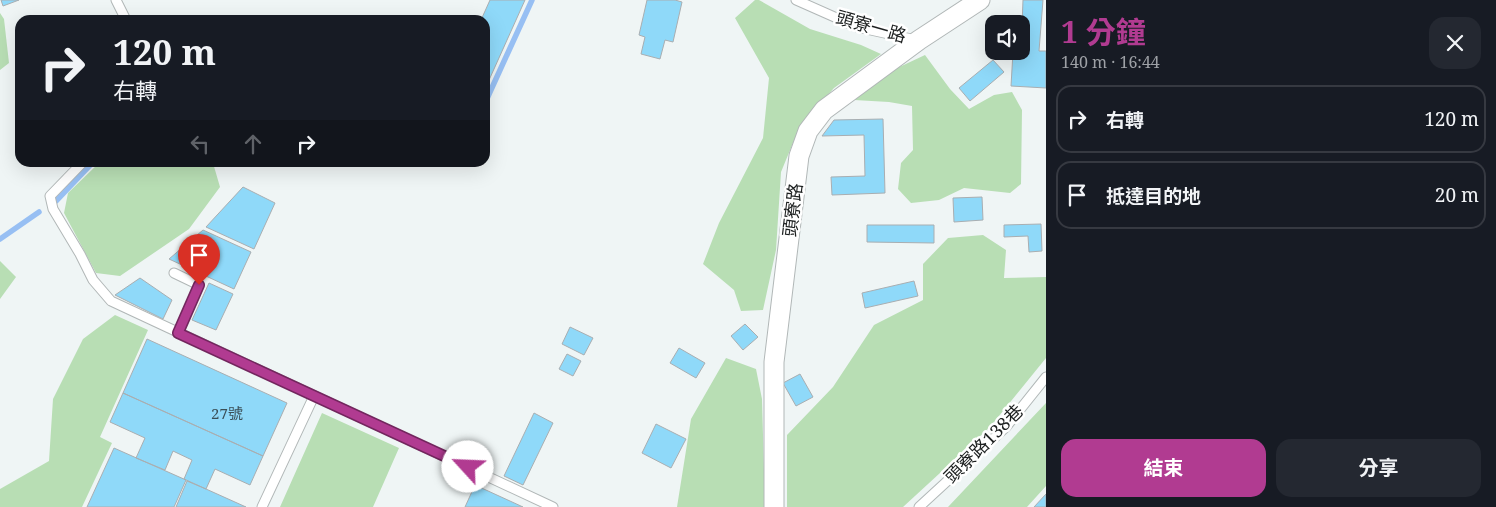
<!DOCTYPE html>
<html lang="zh-TW">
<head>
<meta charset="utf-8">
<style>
  body { margin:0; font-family:"Noto Serif","Noto Sans TC",serif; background:#242831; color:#f1f3f6; height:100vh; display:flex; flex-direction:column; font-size:19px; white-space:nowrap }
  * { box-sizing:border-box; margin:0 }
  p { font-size:16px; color:#9ea1a6 }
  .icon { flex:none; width:28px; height:28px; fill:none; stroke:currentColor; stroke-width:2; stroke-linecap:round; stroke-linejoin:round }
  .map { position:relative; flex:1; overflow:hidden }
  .drawer { display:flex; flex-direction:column; background:#171b24; width:450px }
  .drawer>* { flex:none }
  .banner { position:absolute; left:15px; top:15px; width:475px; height:152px; border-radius:15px; box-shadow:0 5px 20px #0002; background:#171b24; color:#f1f3f6; overflow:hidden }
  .controls { position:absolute; left:985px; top:15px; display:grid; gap:10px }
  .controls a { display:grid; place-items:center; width:45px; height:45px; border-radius:10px; background:#171b24; box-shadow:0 5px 20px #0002; font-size:25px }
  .pin { position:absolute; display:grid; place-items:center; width:42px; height:42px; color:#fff; margin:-51px -21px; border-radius:50% 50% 50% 0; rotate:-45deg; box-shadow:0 0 5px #0007 }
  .pin .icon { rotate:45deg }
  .me { position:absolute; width:55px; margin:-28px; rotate:295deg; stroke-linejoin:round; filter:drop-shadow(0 0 4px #0008) }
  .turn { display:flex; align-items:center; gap:18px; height:105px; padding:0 15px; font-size:22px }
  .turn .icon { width:65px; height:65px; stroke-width:2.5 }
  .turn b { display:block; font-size:35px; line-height:42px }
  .lanes { display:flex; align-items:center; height:48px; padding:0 15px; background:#0003; justify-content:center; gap:25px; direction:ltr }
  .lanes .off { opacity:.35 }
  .round { display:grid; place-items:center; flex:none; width:52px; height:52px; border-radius:15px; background:#242831 }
  .head { display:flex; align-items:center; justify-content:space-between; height:85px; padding:0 15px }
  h1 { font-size:30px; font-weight:700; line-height:38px; color:#b13b91 }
  .primary-button { display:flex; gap:10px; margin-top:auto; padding:10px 15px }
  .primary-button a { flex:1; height:58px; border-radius:15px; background:#b13b91; color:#fff; font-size:20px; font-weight:700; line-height:58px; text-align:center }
  .primary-button a+a { background:#242831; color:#f1f3f6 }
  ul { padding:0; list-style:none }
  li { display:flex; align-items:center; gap:15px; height:68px; margin:0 10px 8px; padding:0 5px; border:2px solid #363941; border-radius:15px }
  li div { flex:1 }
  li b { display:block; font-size:19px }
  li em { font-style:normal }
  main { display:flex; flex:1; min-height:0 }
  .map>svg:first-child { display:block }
  .green { fill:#b8deb4 }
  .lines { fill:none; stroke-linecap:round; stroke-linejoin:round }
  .stream { stroke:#97bff3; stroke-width:5.5 }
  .building { fill:#8fd9f9; stroke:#a9aeb1 }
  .lane-casing { stroke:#b1b7b7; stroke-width:11 }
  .street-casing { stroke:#b1b7b7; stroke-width:21 }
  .lane { stroke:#fff; stroke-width:9 }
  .street { stroke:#fff; stroke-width:19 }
  .route-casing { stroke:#73265e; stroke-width:12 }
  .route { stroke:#b13b91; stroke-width:9 }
  .labels { text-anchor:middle; stroke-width:5; stroke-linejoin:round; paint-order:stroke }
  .number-label { font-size:15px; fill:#3a4e56 }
  .street-label { font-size:18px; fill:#1d2020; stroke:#fff }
</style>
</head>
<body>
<main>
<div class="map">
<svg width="1046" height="507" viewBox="0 0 1046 507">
  <rect width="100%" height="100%" fill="#eff5f5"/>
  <path class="green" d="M755,0H759L810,29L861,45L881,54L834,88L800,126L781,172L776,250L763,310L741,311L734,290L703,264L719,223L763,138L769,78L735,18Z
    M0,13L4,19L9,63L0,70Z
    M925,55L950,89L969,109L994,95L1012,92L1022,110L1021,184L1010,193L964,188L939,200L911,203L898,189L901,163L913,150L912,106L889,102L854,100L893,70Z
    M99,163H213L220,187L189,229L120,276L96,273L64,213L68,193Z
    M983,235L1006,250L1004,278L1046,277V358L990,427L903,507H787V435L833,387L874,325L923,300V264L948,238Z
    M0,261L16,277L0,299Z
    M115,315L148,330L100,437L112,443L82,507H0V489L49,461L53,399L83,339Z
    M726,358L756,369L762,399L765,507H677L691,419Z
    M1046,403V486L1027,507H948Z
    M322,413L399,448L373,507H280Z"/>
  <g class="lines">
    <path class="stream" d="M485,103L532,0
      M56,201L93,162
      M0,239L39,212"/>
  </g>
  <path class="building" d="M1,0H19L3,6Z
    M490,0H525L485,89V20H481Z
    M647,0H675L682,2L673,42L665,40L660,59L641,54L645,37L639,35Z
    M1023,0H1043L1039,51H1046V88L1011,86L1013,52L1021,51Z
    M993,60L1004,72L970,101L959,88Z
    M883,119L885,193L832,195L831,177L865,176L864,135L822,136L834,120Z
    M243,187L275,203L254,249L206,227Z
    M982,197L983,220L954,222L953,198Z
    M1041,224L1042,251L1029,252L1028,236L1004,237V225Z
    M867,225H934V243L867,242Z
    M203,230L251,252L234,289L169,259Z
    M140,278L172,300L163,319L115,295Z
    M914,281L918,296L865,308L862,293Z
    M209,283L233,294L216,330L192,320Z
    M745,324L758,337L743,350L731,336Z
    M570,327L593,338L584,355L562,344Z
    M147,339L287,403L263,456L123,393Z
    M679,348L705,363L696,378L670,363Z
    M567,354L581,361L573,376L559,369Z
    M800,374L813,397L796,406L783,383Z
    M123,393L263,456L250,485L215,469L206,489L184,479L192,460L173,451L165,470L136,458L145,438L110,422Z
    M534,413L553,423L523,485L504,476Z
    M656,424L686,439L671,468L642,453Z
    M114,448L186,480L174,507H87Z
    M187,481L206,489L246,507H176Z
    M475,485L523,507H465Z
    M1046,494V507H1034Z"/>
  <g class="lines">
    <g class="lane-casing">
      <path id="lane" d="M116,0L126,20
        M796,0L857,27L916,40
        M83,162L50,196L53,209L80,254L93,280L111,301L553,507
        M174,273L199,285L178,333
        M262,507L314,396
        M919,507L1006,427L1046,377"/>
    </g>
    <g class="street-casing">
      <path id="street" d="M774,507V362L799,156L808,131L824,110L919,40L980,0"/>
    </g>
    <use href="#lane" class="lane"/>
    <use href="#street" class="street"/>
  </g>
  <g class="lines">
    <g class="route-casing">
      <path id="route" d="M199,285L178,333L468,467"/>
    </g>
    <use href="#route" class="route"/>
  </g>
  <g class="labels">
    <g class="number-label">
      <text x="227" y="419">27號</text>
    </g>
    <g class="street-label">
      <text transform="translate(871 27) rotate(16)" y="6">頭寮一路</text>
      <text transform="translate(793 210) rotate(-83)" y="6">頭寮路</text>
      <text transform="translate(984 444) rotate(-45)" y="6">頭寮路138巷</text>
    </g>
  </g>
</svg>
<div class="controls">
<a><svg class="icon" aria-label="sound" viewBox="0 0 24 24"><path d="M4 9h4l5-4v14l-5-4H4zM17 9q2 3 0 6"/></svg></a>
</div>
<div class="pin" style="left:199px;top:285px;background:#d93025"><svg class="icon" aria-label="arrive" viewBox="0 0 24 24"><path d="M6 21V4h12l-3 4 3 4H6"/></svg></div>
<svg class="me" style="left:468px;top:467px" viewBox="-20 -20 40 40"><circle r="19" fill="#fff"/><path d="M0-13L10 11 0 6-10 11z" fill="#b13b91"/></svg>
<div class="banner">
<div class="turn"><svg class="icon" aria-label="right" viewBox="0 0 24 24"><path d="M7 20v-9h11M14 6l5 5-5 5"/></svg><div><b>120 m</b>右轉</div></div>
<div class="lanes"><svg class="icon off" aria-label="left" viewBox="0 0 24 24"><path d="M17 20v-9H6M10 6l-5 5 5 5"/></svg><svg class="icon off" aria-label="ahead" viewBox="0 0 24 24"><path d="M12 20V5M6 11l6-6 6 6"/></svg><svg class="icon" aria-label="right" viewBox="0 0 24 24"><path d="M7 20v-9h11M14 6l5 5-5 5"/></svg></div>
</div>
</div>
<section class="drawer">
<div class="head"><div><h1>1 分鐘</h1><p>140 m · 16:44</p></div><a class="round"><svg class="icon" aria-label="close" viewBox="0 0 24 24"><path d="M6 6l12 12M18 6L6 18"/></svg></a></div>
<ul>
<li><svg class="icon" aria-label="right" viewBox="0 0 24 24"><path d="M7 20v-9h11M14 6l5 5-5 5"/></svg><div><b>右轉</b></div><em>120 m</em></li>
<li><svg class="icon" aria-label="arrive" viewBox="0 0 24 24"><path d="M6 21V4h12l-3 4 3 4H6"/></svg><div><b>抵達目的地</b></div><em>20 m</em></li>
</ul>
<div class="primary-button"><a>結束</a><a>分享</a></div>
</section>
</main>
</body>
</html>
